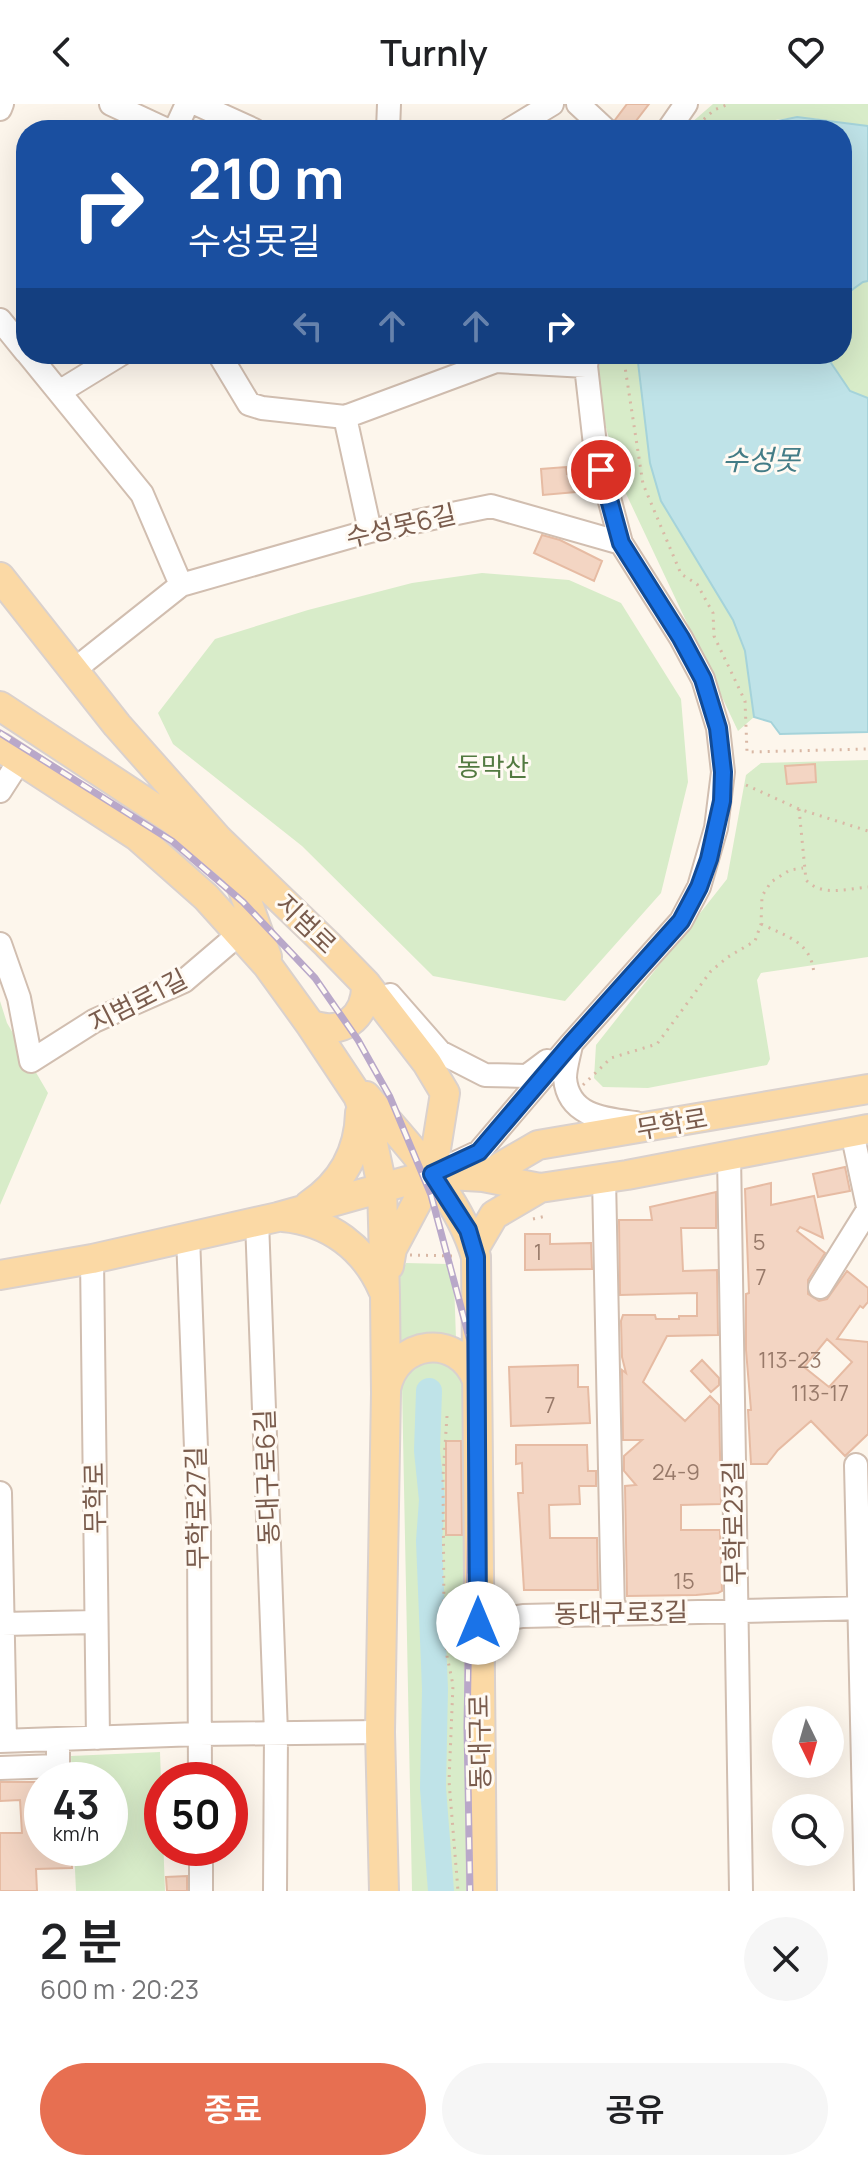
<!DOCTYPE html>
<html lang="ko">
<head>
<meta charset="utf-8">
<style>
  body { margin:0; font-family:Manrope,"Noto Sans KR",sans-serif; background:#f6f6f6; color:#202124; height:100vh; display:flex; flex-direction:column; font-size:30px; white-space:nowrap }
  * { box-sizing:border-box; margin:0 }
  p { font-size:26px; color:#757577 }
  .icon { flex:none; width:44px; height:44px; fill:none; stroke:currentColor; stroke-width:2; stroke-linecap:round; stroke-linejoin:round }
  .map { position:relative; height:1787px; overflow:hidden }
  .drawer { display:flex; flex-direction:column; background:#fff; flex:1 }
  .drawer>* { flex:none }
  .guide { position:absolute; left:16px; top:16px; width:836px; height:244px; border-radius:32px; box-shadow:0 8px 32px #0002; background:#1a4fa0; color:#fff; overflow:hidden }
  .needle { width:52px; rotate:175deg }
  .fabs { position:absolute; left:772px; top:1602px; display:grid; gap:16px }
  .fabs a { display:grid; place-items:center; width:72px; height:72px; border-radius:50%; background:#fff; box-shadow:0 8px 32px #0002; font-size:40px }
  .speed { position:absolute; left:24px; top:1658px; display:flex; gap:16px; font-size:40px; font-weight:700; text-align:center }
  .speed>* { display:grid; place-content:center; width:104px; height:104px; border-radius:50%; background:#fff; box-shadow:0 8px 32px #0002; line-height:1 }
  .speed small { font-size:20px; font-weight:400 }
  .speed .limit { border:12px solid #d22; background:#fff; color:#111 }
  .pin { position:absolute; display:grid; place-items:center; width:68px; height:68px; color:#fff; margin:-34px; border:4px solid #fff; border-radius:50%; box-shadow:0 2px 8px #0007 }
  .me { position:absolute; width:88px; margin:-44px; rotate:0deg; stroke-linejoin:round; filter:drop-shadow(0 0 6px #0008) }
  .turn { display:flex; align-items:center; gap:28px; height:168px; padding:0 40px; font-size:36px }
  .turn .icon { width:104px; height:104px; stroke-width:2.5 }
  .turn b { display:block; font-size:56px; line-height:68px }
  .lanes { display:flex; align-items:center; height:76px; padding:0 40px; background:#0003; justify-content:center; gap:40px; direction:ltr }
  .lanes .off { opacity:.35 }
  .round { display:grid; place-items:center; flex:none; width:84px; height:84px; border-radius:42px; background:#f6f6f6 }
  .summary { display:flex; align-items:center; justify-content:space-between; height:136px; padding:0 40px }
  h1 { font-size:48px; font-weight:600; line-height:60px }
  .button { display:flex; gap:16px; margin-top:auto; padding:16px 40px }
  .button a { flex:1; height:92px; border-radius:48px; background:#e76f51; color:#fff; font-size:32px; font-weight:600; line-height:92px; text-align:center }
  .button a+a { background:#f6f6f6; color:#202124 }
  header { display:flex; justify-content:space-between; align-items:center; height:104px; padding:0 40px; background:#fff; font-size:36px; font-weight:600 }
  .map>svg:first-child { display:block }
  .green { fill:#d8ecc9 }
  .water { fill:#bfe3e8; stroke:#a5d3da; stroke-width:2 }
  .lines { fill:none; stroke-linecap:round; stroke-linejoin:round }
  .river { stroke:#bfe3e8; stroke-width:26 }
  .building { fill:#f3d5c3; stroke:#e6bba3; stroke-width:2; fill-rule:evenodd }
  .minor-casing { stroke:#d1beb0; stroke-width:26 }
  .major-casing { stroke:#dad1cd; stroke-width:32 }
  .path { stroke:#d9b8a5; stroke-width:3; stroke-dasharray:2 6; stroke-linecap:butt }
  .minor { stroke:#fff; stroke-width:22 }
  .major { stroke:#fbd9a5; stroke-width:28 }
  .rail-casing { stroke:#b9a8c9; stroke-width:7 }
  .rail { stroke:#fffaf3; stroke-width:4; stroke-dasharray:12; stroke-linecap:butt }
  .route-casing { stroke:#114b97; stroke-width:20 }
  .route { stroke:#1a73e8; stroke-width:14 }
  .labels { text-anchor:middle; stroke-width:6; stroke-linejoin:round; paint-order:stroke }
  .number-label { font-size:22px; fill:#987a6a }
  .street-label { font-size:26px; fill:#7a5c4d; stroke:#fffaf3 }
  .park-label { font-size:26px; fill:#537a41; stroke:#fffaf3 }
  .water-label { font-size:28px; font-style:italic; fill:#437c86; stroke:#fffaf3 }
</style>
</head>
<body>
<header><svg class="icon" aria-label="back" viewBox="0 0 24 24"><path d="M15 5l-7 7 7 7"/></svg>Turnly<svg class="icon" aria-label="heart" viewBox="0 0 24 24"><path d="M12 20l-8-8c-3-5 5-10 8-4 3-6 11-1 8 4z"/></svg></header>
<div class="map">
<svg width="868" height="1787" viewBox="0 0 868 1787">
  <rect width="100%" height="100%" fill="#fdf6ec"/>
  <path class="green" d="M713,0H868V22C829,17 784,5 747,26H683Z
    M868,177V294L850,287L826,250H842V193L863,178Z
    M600,250H637L650,359L661,397L733,516L745,547L754,613L738,627L621,379L597,290Z
    M482,469L569,476L621,499L681,595L688,678L661,789L565,897L433,872L302,742L173,640L158,609L215,535L308,506L412,479Z
    M868,656V853L761,869L757,876L770,955L767,961L648,984L603,983L594,974L596,941L727,775L746,671L761,659Z
    M0,897L7,919L48,989L0,1101Z
    M406,1159L447,1160L454,1177L456,1235L401,1247L399,1174Z
    M446,1252L466,1279V1787H412L402,1282L407,1264Z
    M160,1648L165,1787H76L74,1744H110V1676H72L71,1652Z"/>
  <path class="water" d="M797,13L868,22V177L863,178L842,193V26H747L754,22Z
    M637,250H825L850,287L868,294V628L780,630L771,618L754,613L745,547L733,516L661,397L650,359Z"/>
  <g class="lines">
    <path class="river" d="M429,1287L427,1347L432,1396L429,1437L435,1585L433,1684L441,1787"/>
  </g>
  <path class="building" d="M627,0H649L629,26H625L615,16Z
    M566,363L567,370L585,369L587,387L543,391L541,365Z
    M542,431L560,436L602,457L594,477L534,449Z
    M815,660L816,678L787,680L785,662Z
    M845,1063L850,1087L818,1093L813,1070Z
    M771,1079V1101L814,1092L823,1134L800,1123L797,1127L825,1149L808,1176V1190L819,1197L827,1195L847,1167L868,1184V1198L863,1204L860,1202L837,1235L868,1238V1330L845,1352L811,1317L778,1346L767,1360H751L748,1306H751L746,1246V1190L749,1189L745,1085ZM827,1235L852,1258L829,1283L804,1263Z
    M716,1088V1124H681L683,1167L717,1166L718,1231L667,1232L643,1278L685,1317L710,1292L719,1301L721,1400L681,1401V1426H720L722,1487L718,1489L696,1491L627,1492L625,1382L636,1381L624,1367V1352L642,1336H623L622,1266L626,1269L622,1253L621,1217L623,1211H655L656,1215H679V1212H697V1189L620,1191L619,1116H652L650,1103Z
    M525,1130H550V1140L591,1139L592,1165L525,1166Z
    M702,1256L719,1274V1281L711,1288L691,1267Z
    M578,1261V1283H588L590,1319L511,1322L509,1263Z
    M446,1337H461L462,1431H446Z
    M516,1341H587L588,1367H596V1382H579L580,1400L549,1401L550,1434H597L598,1486H524L518,1389H523L522,1359L516,1360Z
    M0,1678H42V1744H71L72,1764L36,1765L37,1787H0V1729H22L20,1696L0,1697Z
    M187,1772V1787H167L166,1773Z"/>
  <g class="lines">
    <g class="minor-casing">
      <path id="minor" d="M111,0L167,26
        M197,0L254,26
        M578,0L606,26
        M0,5L2,0
        M175,26L187,0
        M388,26L389,0
        M509,26L552,0
        M668,26L686,0
        M0,216L26,248
        M28,250L142,390L181,481L74,566
        M219,250L249,300L262,304L345,313L496,257L586,262
        M59,288L121,250
        M345,313L370,427
        M181,481L370,427L491,402L621,439
        M0,687L20,656
        M0,840L19,894L31,957L94,917L184,877L239,830
        M390,891L440,948L485,971L527,972L547,957
        M571,941C569,951 565,964 565,974C568,1012 604,1015 635,1019
        M852,1028L868,1103
        M729,1051L741,1787
        M432,1070L479,1048L571,940L681,817L699,783L716,724L723,668L718,624L703,575L681,534L621,439L595,341L586,262L588,250
        M604,1074L613,1510
        M257,1117L276,1629L275,1787
        M188,1132L199,1424L200,1676
        M92,1155L98,1634
        M820,1183L868,1106
        M856,1361L866,1787
        M0,1389L5,1636
        M478,1519L523,1512L868,1504
        M2,1520L96,1518
        M0,1637L199,1630L380,1628
        M0,1664L58,1662V1635
        M201,1744V1787"/>
    </g>
    <g class="major-casing">
      <path id="major" d="M0,473L117,621L218,735L327,840L366,880L427,959L445,989L432,1070L392,1145L389,1162
        M0,602L173,716L237,769L267,853
        M0,643L137,732L206,793L268,862L310,920L358,992L369,1021L382,1082L385,1191L386,1289L380,1628L384,1787
        M310,920C341,933 367,914 366,880
        M366,992C407,1041 458,1090 476,1153L482,1787
        M483,1073L538,1041L868,985
        M309,1101C342,1079 359,1049 360,1009
        M283,1113C329,1117 365,1144 383,1186
        M474,1145L494,1111L540,1084
        M0,1171L92,1155L278,1113L432,1070L483,1073L540,1084L627,1071L868,1025
        M386,1285C396,1235 458,1228 477,1276"/>
    </g>
    <path class="path" d="M692,26L714,6L729,0
      M623,250L643,380L681,470L697,480L713,509L714,532L745,597L747,648L868,645
      M746,681L799,705L868,727
      M799,705L806,776C822,793 846,785 868,783
      M761,820C788,833 812,838 814,871
      M583,981L611,954L657,940L711,867L728,853L755,837L761,820L762,792L771,778L790,766L803,764
      M533,1115L546,1112
      M410,1151L455,1152
      M447,1312L443,1372L444,1511L447,1552L453,1581L449,1677L458,1787"/>
    <use href="#minor" class="minor"/>
    <use href="#major" class="major"/>
    <g class="rail-casing">
      <path id="rail" d="M0,629L172,737L243,798L315,874L358,936L390,993L431,1091L470,1237L471,1404L467,1623L470,1787"/>
    </g>
    <use href="#rail" class="rail"/>
  </g>
  <g class="lines">
    <g class="route-casing">
      <path id="route" d="M478,1519L476,1153L468,1126L432,1070L479,1048L571,940L681,817L699,783L709,755L722,697L723,668L718,624L703,575L681,534L621,439L601,366"/>
    </g>
    <use href="#route" class="route"/>
  </g>
  <g class="labels">
    <g class="number-label">
      <text x="759" y="1146">5</text>
      <text x="538" y="1156">1</text>
      <text x="761" y="1181">7</text>
      <text x="790" y="1264">113-23</text>
      <text x="820" y="1297">113-17</text>
      <text x="550" y="1309">7</text>
      <text x="676" y="1376">24-9</text>
      <text x="684" y="1485">15</text>
    </g>
    <g class="street-label">
      <text transform="translate(401 422) rotate(-13)" y="9">수성못6길</text>
      <text transform="translate(306 820) rotate(44)" y="9">지범로</text>
      <text transform="translate(138 897) rotate(-27)" y="9">지범로1길</text>
      <text transform="translate(672 1020) rotate(-10)" y="9">무학로</text>
      <text transform="translate(267 1373) rotate(-92)" y="9">동대구로6길</text>
      <text transform="translate(95 1394) rotate(-91)" y="9">무학로</text>
      <text transform="translate(197 1404) rotate(-91)" y="9">무학로27길</text>
      <text transform="translate(734 1419) rotate(-91)" y="9">무학로23길</text>
      <text transform="translate(621 1509) rotate(-1)" y="9">동대구로3길</text>
      <text transform="translate(480 1638) rotate(-91)" y="9">동대구로</text>
    </g>
    <g class="park-label">
      <text x="493" y="672">동막산</text>
    </g>
    <g class="water-label">
      <text x="761" y="366">수성못</text>
    </g>
  </g>
</svg>
<div class="fabs">
<a><svg class="needle" viewBox="-14 -14 28 28"><path d="M0-13l5 13h-10z" fill="#e53935"/><path d="M0 13l5-13h-10z" fill="#757577"/></svg></a>
<a><svg class="icon" aria-label="search" viewBox="0 0 24 24"><circle cx="10" cy="10" r="6"/><path d="M15 15l6 6"/></svg></a>
</div>
<div class="speed"><div>43<small>km/h</small></div><div class="limit">50</div></div>
<div class="pin" style="left:601px;top:366px;background:#d93025"><svg class="icon" aria-label="arrive" viewBox="0 0 24 24"><path d="M6 21V4h12l-3 4 3 4H6"/></svg></div>
<svg class="me" style="left:478px;top:1519px" viewBox="-20 -20 40 40"><circle r="19" fill="#fff"/><path d="M0-13L10 11 0 6-10 11z" fill="#1a73e8"/></svg>
<div class="guide">
<div class="turn"><svg class="icon" aria-label="right" viewBox="0 0 24 24"><path d="M7 20v-9h11M14 6l5 5-5 5"/></svg><div><b>210 m</b>수성못길</div></div>
<div class="lanes"><svg class="icon off" aria-label="left" viewBox="0 0 24 24"><path d="M17 20v-9H6M10 6l-5 5 5 5"/></svg><svg class="icon off" aria-label="ahead" viewBox="0 0 24 24"><path d="M12 20V5M6 11l6-6 6 6"/></svg><svg class="icon off" aria-label="ahead" viewBox="0 0 24 24"><path d="M12 20V5M6 11l6-6 6 6"/></svg><svg class="icon" aria-label="right" viewBox="0 0 24 24"><path d="M7 20v-9h11M14 6l5 5-5 5"/></svg></div>
</div>
</div>
<section class="drawer">
<div class="summary"><div><h1>2 분</h1><p>600 m · 20:23</p></div><a class="round"><svg class="icon" aria-label="close" viewBox="0 0 24 24"><path d="M6 6l12 12M18 6L6 18"/></svg></a></div>
<div class="button"><a>종료</a><a>공유</a></div>
</section>
</body>
</html>
